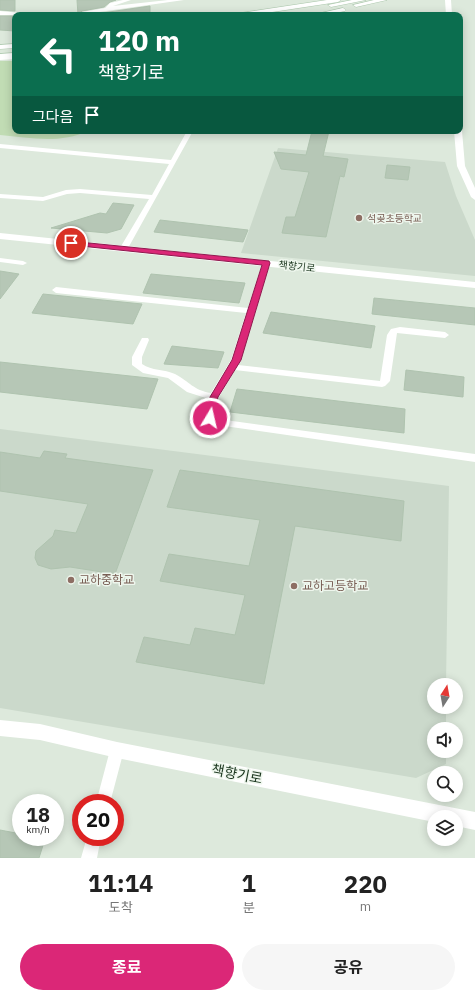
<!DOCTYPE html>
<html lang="ko">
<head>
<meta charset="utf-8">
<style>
  body { margin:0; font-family:"IBM Plex Sans","Noto Sans KR",sans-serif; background:#f6f6f6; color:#222; height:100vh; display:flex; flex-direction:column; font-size:15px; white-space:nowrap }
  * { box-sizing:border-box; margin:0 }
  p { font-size:13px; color:#767676 }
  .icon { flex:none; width:22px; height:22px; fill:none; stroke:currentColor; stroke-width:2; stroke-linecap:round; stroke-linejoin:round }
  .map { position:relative; height:858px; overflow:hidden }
  .details { display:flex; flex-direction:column; background:#fff; flex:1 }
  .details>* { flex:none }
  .guide { position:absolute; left:12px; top:12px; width:451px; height:122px; border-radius:8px; box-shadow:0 2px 10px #0003; background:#0b6e4f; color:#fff; overflow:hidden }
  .needle { width:26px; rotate:11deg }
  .fabs { position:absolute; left:427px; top:678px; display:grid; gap:8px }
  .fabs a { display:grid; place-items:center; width:36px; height:36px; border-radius:50%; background:#fff; box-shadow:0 2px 10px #0003; font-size:20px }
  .speed { position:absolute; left:12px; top:794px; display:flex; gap:8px; font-size:20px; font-weight:700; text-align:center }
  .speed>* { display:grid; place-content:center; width:52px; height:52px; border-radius:50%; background:#fff; box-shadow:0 2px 10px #0003; line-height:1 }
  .speed small { font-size:10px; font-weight:400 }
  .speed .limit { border:6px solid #d22; background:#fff; color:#111 }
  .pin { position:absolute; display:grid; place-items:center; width:34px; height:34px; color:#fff; margin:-17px; border:2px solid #fff; border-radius:50%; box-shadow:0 1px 4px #0007 }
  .me { position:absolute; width:44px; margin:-22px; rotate:9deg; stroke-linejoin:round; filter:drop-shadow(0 0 3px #0008) }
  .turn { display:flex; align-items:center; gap:14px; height:84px; padding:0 20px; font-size:18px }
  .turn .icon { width:52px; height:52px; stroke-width:2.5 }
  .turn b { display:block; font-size:28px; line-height:34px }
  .then { display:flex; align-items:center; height:38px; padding:0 20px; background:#0003; gap:8px; font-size:15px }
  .eta { display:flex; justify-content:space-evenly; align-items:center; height:68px; text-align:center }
  .eta b { font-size:24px; font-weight:700; line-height:28px }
  .action { display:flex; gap:8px; margin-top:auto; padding:8px 20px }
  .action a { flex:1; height:46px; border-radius:24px; background:#db2777; color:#fff; font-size:16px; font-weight:700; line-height:46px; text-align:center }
  .action a+a { background:#f6f6f6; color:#222 }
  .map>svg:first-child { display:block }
  .built { fill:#cbd9cb }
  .green { fill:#c1dcb4 }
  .building { fill:#b6c7b6; stroke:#afc3af }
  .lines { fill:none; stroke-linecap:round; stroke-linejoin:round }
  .secondary-casing { stroke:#afcab0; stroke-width:1 }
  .service { fill:#fff; fill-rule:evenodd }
  .minor { fill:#fff; fill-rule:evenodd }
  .tertiary { fill:#fff; fill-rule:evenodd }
  .secondary { fill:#fff; fill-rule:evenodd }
  .route { fill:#db2777; stroke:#8e194d }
  .education-dot { fill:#8d6e63; stroke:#eef6ed; stroke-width:1.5 }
  .labels { text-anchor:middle; stroke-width:3; stroke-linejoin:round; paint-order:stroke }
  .far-education-label { font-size:10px; fill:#785e54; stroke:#eef6ed; text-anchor:start }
  .far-street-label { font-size:10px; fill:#1e3922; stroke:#eef6ed }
  .education-label { font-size:12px; fill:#785e54; stroke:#eef6ed; text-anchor:start }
  .near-street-label { font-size:14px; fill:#1e3922; stroke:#eef6ed }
</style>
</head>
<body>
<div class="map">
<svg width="475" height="858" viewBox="0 0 475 858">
  <rect width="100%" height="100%" fill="#dde9dc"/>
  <path class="built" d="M278,148L445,162L456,196L475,240V276L241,253Z
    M0,429L449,486L446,685H434V707H446V729H434V751H446V764L416,778L0,708Z"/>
  <path class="green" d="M0,61H15V131H88C60,144 30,138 0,135Z"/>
  <path class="building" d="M0,0H15V11L0,10Z
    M77,0H116L110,2L104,7L82,11L81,12L84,15H78Z
    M150,6V15H89Z
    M0,16H15V31L0,30Z
    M312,131H329L323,156L348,159L344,177L340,176L326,237L282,233L286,217H295L309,172L281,169L274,152L306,155Z
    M387,165L410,167L408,180L385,178Z
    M113,203L134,205L121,229L107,233L51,228L100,213L106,214Z
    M160,220L248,230L243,242L154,232Z
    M0,271L19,274L0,299Z
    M151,274L245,283L239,303L143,293Z
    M43,294L142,304L133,324L32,313Z
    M374,298L475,308V325L372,314Z
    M271,312L375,326L371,348L263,333Z
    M172,346L224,352L218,368L164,364Z
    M0,362L158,379L147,409L0,392Z
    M406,370L464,377L463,397L404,390Z
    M237,389L405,409L404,433L230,412Z
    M44,451L67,454L65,458L153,470L115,574L70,567L51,569L38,565L35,558L36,551L53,536L55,530L76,533L88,504L0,491V452L40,458Z
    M180,470L404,501L401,541L295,526L264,684L136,662L144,637L190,645L195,628L235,635L245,595L160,581L169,554L249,566L260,520L167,507Z
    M0,830L21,834V837H34L45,839L39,858H0Z"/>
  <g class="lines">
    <g class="secondary-casing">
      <path id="secondary" d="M327,0H341L338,2L253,15H238L241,13Z
        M352,0H366L331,7L328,5Z
        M374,0H387L356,7L353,5Z
        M343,8L346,10L345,11L325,15H312Z
        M15,44V48L0,49V45Z
        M15,53V57L0,58V54Z"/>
    </g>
    <path class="service" d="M123,0H131L113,6L168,0H184L85,14L82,12L105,8L110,3Z
      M0,11L21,13L24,15H0Z
      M187,131H193L127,250H124L120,248L149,199L80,193L67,194L43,201L0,198V194L43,197L66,190L80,189L152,195L169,164L0,148V144L171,160Z
      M0,258L23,261L27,263L23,265L0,262Z
      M263,261H266L270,263L256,311L238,365L380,381L387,335L391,329L400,327L445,332L449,335L445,338L397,333L390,381L385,386L382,387L235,370L219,397L215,416L225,420L475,454V462L224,426L207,420L205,418L209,399L187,392L168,378L143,373L132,365V357L142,338H148L149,340L142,357V364C152,371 164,369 175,374C190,382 193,390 211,393L231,360L246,313L56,293L52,290L56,287L248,308Z
      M117,743L122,745L124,750L110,803H96L110,750L112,745Z
      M87,837H101L97,858H81Z"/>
    <path class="minor" d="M445,0H451L452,15H446Z
      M15,55V59L0,60V56Z
      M460,129L462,131L465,166L475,188V200L471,197L457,166L454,131H460Z"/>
    <path class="tertiary" d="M0,233L475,282V288L0,239Z
      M0,720L40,724L117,742L475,812V830L456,826V817H434V822L117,758L40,740L0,736Z"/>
    <use href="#secondary" class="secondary"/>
  </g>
  <path class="route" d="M69,241L269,261L270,263L241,360L218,397L213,420L210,421L206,418L210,397L232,360L262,265L71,245L69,244Z"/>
  <g class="education-dot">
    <circle cx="359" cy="218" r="4"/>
    <circle cx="71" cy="580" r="4"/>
    <circle cx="294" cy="586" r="4"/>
  </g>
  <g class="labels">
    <g class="far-education-label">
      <text x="367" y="222">석곶초등학교</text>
    </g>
    <g class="far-street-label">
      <text transform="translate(297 266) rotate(6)" y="4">책향기로</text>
    </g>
    <g class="education-label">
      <text x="79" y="584">교하중학교</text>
      <text x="302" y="590">교하고등학교</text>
    </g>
    <g class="near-street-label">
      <text transform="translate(237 774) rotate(11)" y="5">책향기로</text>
    </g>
  </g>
</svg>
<div class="fabs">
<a><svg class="needle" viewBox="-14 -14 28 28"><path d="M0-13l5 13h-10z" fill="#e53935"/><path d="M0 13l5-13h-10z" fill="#767676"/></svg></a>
<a><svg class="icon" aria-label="sound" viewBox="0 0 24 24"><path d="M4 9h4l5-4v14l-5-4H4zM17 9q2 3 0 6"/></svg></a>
<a><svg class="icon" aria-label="search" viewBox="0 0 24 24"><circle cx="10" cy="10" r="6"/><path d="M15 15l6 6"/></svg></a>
<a><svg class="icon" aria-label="layers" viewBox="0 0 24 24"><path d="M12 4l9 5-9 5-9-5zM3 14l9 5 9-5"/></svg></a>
</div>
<div class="speed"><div>18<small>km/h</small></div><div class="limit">20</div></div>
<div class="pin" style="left:71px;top:243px;background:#d93025"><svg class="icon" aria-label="arrive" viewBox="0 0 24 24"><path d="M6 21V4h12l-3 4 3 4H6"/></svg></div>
<svg class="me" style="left:210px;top:418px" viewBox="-20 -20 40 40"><circle r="17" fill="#db2777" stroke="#fff" stroke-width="3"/><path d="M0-11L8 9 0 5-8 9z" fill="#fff"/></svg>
<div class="guide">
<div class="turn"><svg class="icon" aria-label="left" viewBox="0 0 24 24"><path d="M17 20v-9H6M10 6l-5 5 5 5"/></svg><div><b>120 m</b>책향기로</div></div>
<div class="then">그다음<svg class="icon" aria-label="arrive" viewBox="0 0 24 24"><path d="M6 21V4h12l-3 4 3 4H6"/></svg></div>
</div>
</div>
<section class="details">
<div class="eta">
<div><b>11:14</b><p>도착</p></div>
<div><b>1</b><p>분</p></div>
<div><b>220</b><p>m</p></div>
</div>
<div class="action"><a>종료</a><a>공유</a></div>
</section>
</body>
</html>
